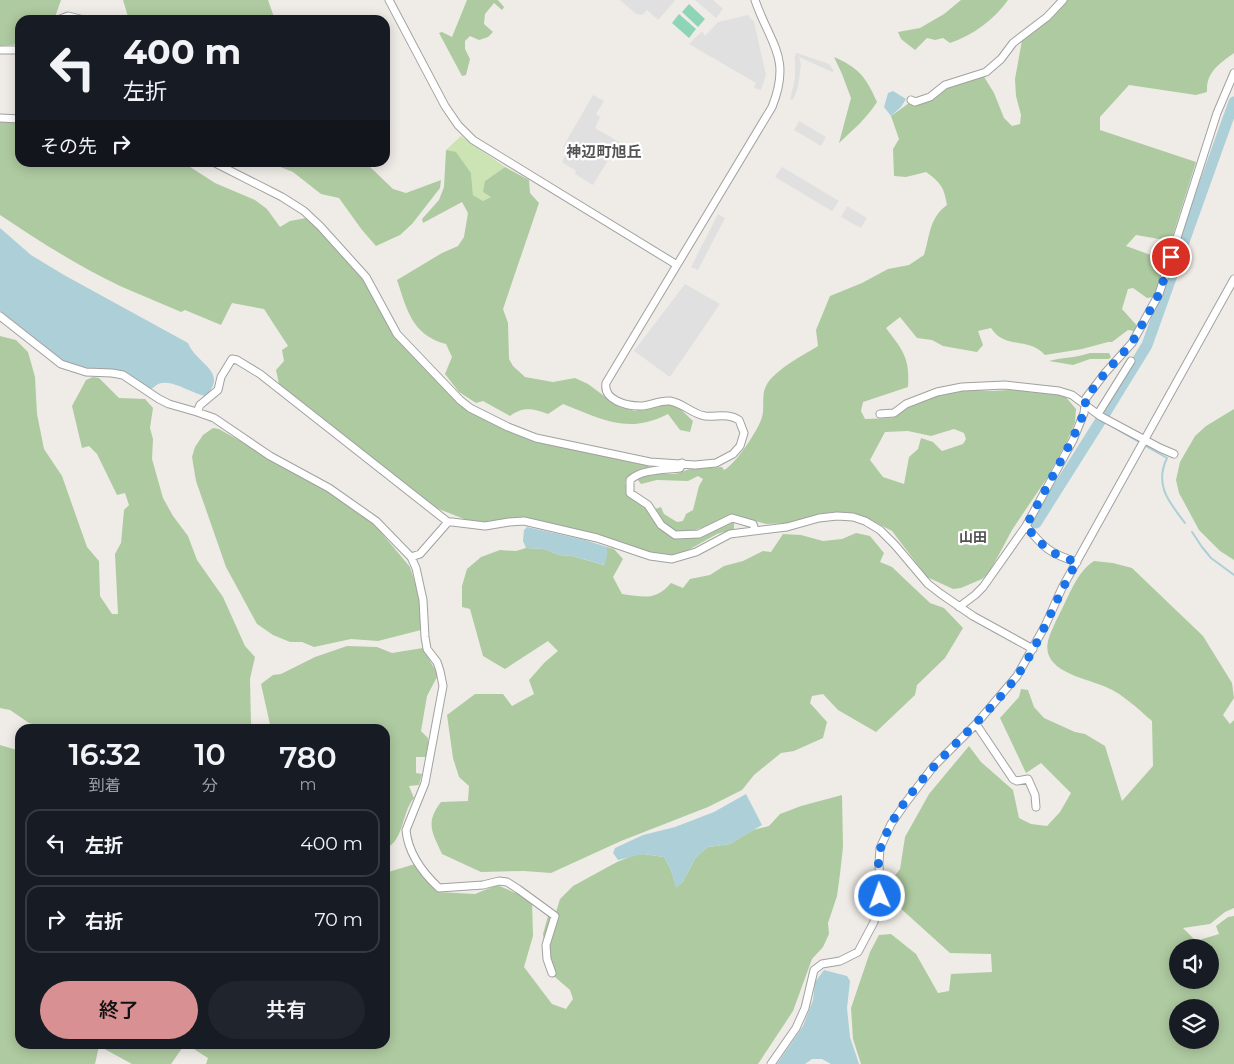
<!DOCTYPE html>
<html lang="ja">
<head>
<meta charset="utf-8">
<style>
  body { margin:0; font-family:Montserrat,"Noto Sans JP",sans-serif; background:#20242c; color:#f1f3f6; height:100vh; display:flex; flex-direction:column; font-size:19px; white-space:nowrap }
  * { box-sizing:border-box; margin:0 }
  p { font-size:16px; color:#9ea1a6 }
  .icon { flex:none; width:28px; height:28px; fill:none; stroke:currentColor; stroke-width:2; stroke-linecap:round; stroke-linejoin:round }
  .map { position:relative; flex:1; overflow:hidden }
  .details { position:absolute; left:15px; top:724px; width:375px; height:325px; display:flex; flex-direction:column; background:#171b24; border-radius:15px; box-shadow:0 2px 12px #0003 }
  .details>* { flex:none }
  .top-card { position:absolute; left:15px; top:15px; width:375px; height:152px; border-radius:15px; box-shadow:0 2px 12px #0003; background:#171b24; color:#f1f3f6; overflow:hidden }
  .buttons { position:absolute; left:1169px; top:939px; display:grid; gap:10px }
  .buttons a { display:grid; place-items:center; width:50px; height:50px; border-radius:50%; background:#171b24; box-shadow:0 2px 12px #0003; font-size:25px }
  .pin { position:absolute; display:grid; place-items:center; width:42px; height:42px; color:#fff; margin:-21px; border:2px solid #fff; border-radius:50%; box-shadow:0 1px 5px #0007 }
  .me { position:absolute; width:55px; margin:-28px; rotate:358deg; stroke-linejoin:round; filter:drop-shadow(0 0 4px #0008) }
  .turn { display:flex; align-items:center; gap:18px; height:105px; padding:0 25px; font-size:22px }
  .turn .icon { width:65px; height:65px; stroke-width:2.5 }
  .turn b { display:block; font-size:35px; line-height:42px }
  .then { display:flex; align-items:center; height:48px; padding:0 25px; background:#0003; gap:10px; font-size:19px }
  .eta { display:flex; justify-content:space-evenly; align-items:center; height:85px; text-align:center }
  .eta b { font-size:30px; font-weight:600; line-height:35px }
  .button { display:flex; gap:10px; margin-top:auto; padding:10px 25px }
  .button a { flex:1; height:58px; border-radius:30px; background:#d89093; color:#111; font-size:20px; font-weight:600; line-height:58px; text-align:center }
  .button a+a { background:#20242c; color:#f1f3f6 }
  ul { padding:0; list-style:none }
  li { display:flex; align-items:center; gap:15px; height:68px; margin:0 10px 8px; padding:0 15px; border:2px solid #363941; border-radius:15px }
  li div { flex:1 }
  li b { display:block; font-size:19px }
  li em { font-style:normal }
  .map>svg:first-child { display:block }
  .grass { fill:#cce3b3 }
  .forest { fill:#aecaa0; fill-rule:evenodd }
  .pitch { fill:#8ed5b8 }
  .parking { fill:#e0e0e0 }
  .water { fill:#accfd8 }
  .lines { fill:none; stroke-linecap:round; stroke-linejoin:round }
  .stream { stroke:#accfd8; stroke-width:2 }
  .river { stroke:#accfd8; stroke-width:11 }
  .minor-casing { stroke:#a1a1a1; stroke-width:9 }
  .minor { stroke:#fff; stroke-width:7 }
  .route { stroke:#1a73e8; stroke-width:9; stroke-dasharray:0 16.2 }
  .labels { text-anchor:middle; stroke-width:4.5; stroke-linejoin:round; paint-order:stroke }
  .neighbourhood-label { font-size:14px; font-weight:bold; fill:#535353; stroke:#fff }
  .quarter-label { font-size:15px; font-weight:bold; fill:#535353; stroke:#fff }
</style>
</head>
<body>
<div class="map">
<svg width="1234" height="1064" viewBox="0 0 1234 1064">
  <rect width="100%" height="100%" fill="#efece7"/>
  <path class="grass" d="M461,136L505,167L485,181L491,197L483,201L473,195L471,173L456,153L446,150Z"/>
  <path class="forest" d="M0,0H61L54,20H20V44L0,46Z
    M123,0H268L275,20H129Z
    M467,0H498L504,7L502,10L494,3L485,14L484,24L493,32L488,37L479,40L470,36L465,41V49L470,59L466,75L462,76L439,33L442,32L452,37Z
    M961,0H1008C994,20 973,35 950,43L943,38L935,40L927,38L915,50L901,39L898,32L920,28L944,14Z
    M1066,0H1234V53C1219,64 1206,72 1207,92L1196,95L1129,85L1100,117V130L1196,162L1171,241L1136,235L1126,246L1159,258L1166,265L1154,297L1147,298L1133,288L1128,289L1122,309L1139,328L1134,331L1128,330L1112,342H1108L1082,349L1045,355C1028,336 1005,350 991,328L978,331L983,345L977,352L943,346L932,340L917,338L900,317L886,328C903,351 910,357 908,387L863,402L861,411L865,419L892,418L910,406L936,393L960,389L992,391L1008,390L1049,391L1065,396L1076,409L1075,422L1067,441L1047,478L1012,530L989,573L982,579L961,588L953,589L927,577L892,531L865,517L846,512H832L788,523L766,524L732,514C713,522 681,544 663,523C660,519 658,514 655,509L661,507L664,514L677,522L683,521L686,514L693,510L699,486L703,479L698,476L688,481L657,480L641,484L638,480L642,476L654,474H675L690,469L722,467L724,470C735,465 759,429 762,417C765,407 761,395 766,386C774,370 802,356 818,346L816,330L830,296L862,283L888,269L909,265L924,255C930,236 929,218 947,205C944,187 941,183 926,172L906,177L894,176L893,149L899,139L891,116L912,101L983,75L994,93L1004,118L1012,126L1020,124L1021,115L1016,96L1015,79L1022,40ZM954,429L964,433L966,439L963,444L942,451L933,442L921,438L918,449L909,457L904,484L883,477L870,460L885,432L908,431L931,436Z
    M834,57C859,68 866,77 877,102C867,118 853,130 839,143L851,98L842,74Z
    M0,120L20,121V162L184,163L215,183L255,200L267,209L280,227L290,221L306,218L329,239L365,277L395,334L460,401L501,426L647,464L649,468L628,478L625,482L627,489L645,505L652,516L680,536L700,537L710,533L728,522H734V529L717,534L683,553L671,555L644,552L603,536L526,518L483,523L469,521L434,507L347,442L279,384L276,370L284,361L282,350L288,346L264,309L232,303L221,325L185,310L181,312C161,303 140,295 120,286C78,266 39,241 0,215Z
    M446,150L456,152L471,173L473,195L483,201L491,197L483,192L485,181L505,167L529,180L530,193L539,203L503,309L508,323L509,359L513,366L525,377L553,382L575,378L588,384L619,407L635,411L656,404H675L693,421L690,432L680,430L668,414C627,435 602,419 563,404L548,414C533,409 524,406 510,416L483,401L476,403L459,392L445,374L452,357L446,344C412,335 407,310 397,280L442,253L458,246L464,237L468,213L462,202L423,223L422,219L439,200L444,187Z
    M274,162L366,163L393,189L406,193L441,180L440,188L412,224L400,235L376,246L362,230L339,198L321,194L293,172L273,164Z
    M0,336L16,340L28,352L35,377L37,414L44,449L62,476L87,547L99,561L100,596L112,614H118L115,554L121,543L124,510L129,505L125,493L117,495L97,454L89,446L82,448L72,406L86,380L93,377L99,378L119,398L145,399L153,408L150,428L153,439L152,459L163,498L173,516L188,536L197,560L223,597L245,646L255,657L250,679L251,724L254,729H50L29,723L10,710L0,708Z
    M1090,353H1109L1111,357L1109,359H1090L1073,365L1049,361C1063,357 1076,358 1090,353Z
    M1234,409V560L1220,551L1199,530L1179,493L1176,480L1180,462L1195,436L1206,426Z
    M213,428L219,429L328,491L374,524L410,567L420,598L421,630L378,641L351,639L314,647L302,642H290L273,635L257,624L226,567L196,481L192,457L195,447L203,435Z
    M856,533L870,536L884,553L880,562L892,567L930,603L944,608L963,628L945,658L917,685L915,695L876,732L838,710L823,694L812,696L810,703L827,722L823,738L794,751L781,753L754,775L742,790L708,807L621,841L551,873L524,871L481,872L442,854C432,832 425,823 441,802L468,801L469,786L459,777L453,758L447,715L475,694H503L512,706L534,694L529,680L545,662L558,651L548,641L505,669L483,656L470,609L462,607V586L467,569L481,557L500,550L516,551L526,548L544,549L559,555L572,556L604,565L607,553V547L614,549L623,559L613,577L622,594C645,597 655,601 671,583L683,588L690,579L710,575L724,566L743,561L763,551L771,552L783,534L801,535L823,541L842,539Z
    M1094,561L1113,563L1132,568L1203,636L1232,683L1234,698L1223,715L1230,724L1234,720V908L1225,912L1210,924L1183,928L1196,941L1219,934L1216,926L1228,917L1234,916V1064H861L853,1039L851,1008L870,952L879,935L891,934L916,954L938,993L949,991L951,974L992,972L991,954L950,953L888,897L889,883L900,869L905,837L929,794L969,746L981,762L1013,790L1019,818L1031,824L1047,826L1060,812L1071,793L1041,763L1026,773L1000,718L1019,697L1021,689L1028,690L1034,707L1044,718L1075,732L1085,734L1105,746L1122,801L1153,766L1152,721C1138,709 1123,694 1106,687C1086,678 1041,672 1048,641C1051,630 1057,619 1062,609C1070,593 1078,571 1094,561ZM1178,948H1210V980H1178ZM1178,1008H1210V1040H1178Z
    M347,646L377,647L392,653L423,648L438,675L427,696L421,731L428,738V757H416V773L422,774L419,785L409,786L414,798C401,813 405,840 385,849V729H271L261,684L273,675L281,674L315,657Z
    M0,745L20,751V1044H185L171,1064H132L99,1046L95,1064H0Z
    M842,795L843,847L840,874L837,896L828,923L829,934L823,947L812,959L793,1011L758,1064H206L208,1058L186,1044H385V873L415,864L427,881L438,892L475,894L497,885L532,900L533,936L524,967L552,1004L566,1009L573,999L570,990L548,971L543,934L548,916L556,912L560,899L573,886L617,862L632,856L643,854L664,857L671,870L676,887L682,883L696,857L708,847L730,844L753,830L769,826L780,814L801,806Z"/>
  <path class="pitch" d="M689,4L705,19L698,27L682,12Z
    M679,14L696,29L689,38L672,23Z"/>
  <path class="parking" d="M620,0H674L675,1L658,20L647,10L642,15L636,14Z
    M695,0H713L723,9L716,18Z
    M748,15L754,22L766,75L761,90L754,88L756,83L689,44L702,31L705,36L718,22Z
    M797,53L829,64L834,71L832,72L799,57L801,64L798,87L793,100H790L795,78V54Z
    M593,95L604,101L596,114L600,117L595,128L619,142L593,185L575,174L576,171L562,162L568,151L563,147Z
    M799,121L826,137L821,146L794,130Z
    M782,167L839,201L832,211L775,177Z
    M847,206L867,218L861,228L841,217Z
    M718,214L725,218L698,270L691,267Z
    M685,284L720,304L670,377L634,351Z"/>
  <path class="water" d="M893,91L906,99L901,107L891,116L884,107L888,93Z
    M0,228L31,255L64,275L188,343C196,364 229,371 206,396C191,394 165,373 153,388L150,389L127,373L105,369L88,370L64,363L0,311Z
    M527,527L585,540L607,547V553L605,565L572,556L559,555L544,549L526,548L523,541L524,530Z
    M746,794L762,825L730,844L708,847L696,857L682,883L676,888L671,870L664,857L643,854L618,860L613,853L615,848L643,835L675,827L714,812Z
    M824,970L847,976L850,981L847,1008L850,1037L859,1064H831L822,1059H812L805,1064H777L803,1026L813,1000L815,982Z"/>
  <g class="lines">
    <path class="stream" d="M1113,427L1139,442
      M1144,445L1167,458C1154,485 1169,502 1185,523
      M1192,532L1202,547L1211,558L1234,575"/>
    <path class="river" d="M1104,415L1147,345L1234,102
      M1036,523L1101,420"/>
    <g class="minor-casing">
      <path id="minor" d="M389,0L445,106L458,125L473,140L677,265
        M58,20L68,16L84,20
        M0,50H20
        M911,100L915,102L930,97L945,85L986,72L1001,59L1013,43L1047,17L1063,0
        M0,118L20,119
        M213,162L282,197L304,211L320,226L366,277L397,334L460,400L470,408L508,427L536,438L650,462L695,465L716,463L733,454L740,446L744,433L739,420C728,413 717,417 705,416C692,414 683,403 670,401C659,400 650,406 640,406C626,406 603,400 606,383L772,107C792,57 770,44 755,0
        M0,316L61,364L86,372L112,373L123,375L159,399L169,404L197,412L214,418L270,456L329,488L376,521L411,557L416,568L423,600L425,637L427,649L437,662L440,671L443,686L425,783L406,830C408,853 423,873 439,888L483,885L499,881L507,882L518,889L555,916L546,945L547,959L552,973
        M197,412L200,405L218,390L221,377L232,359L237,360L260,374L448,522
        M880,414L894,413L906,404L937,392L962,387L1005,385L1059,391L1072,395L1100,416L1160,448L1174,454
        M1098,414L1131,361
        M682,463L680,468C664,470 642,469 630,480V493L648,505L661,525L675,535L699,534L732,518L753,524L755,530
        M1026,526C1043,547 1050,554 1077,562
        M411,557L420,554L448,522H452L485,526L509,522L524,521L597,538L650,556L672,559L696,552L730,534L787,527L819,518L837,516L853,517L865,521L880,530L895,545L928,584L941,594L973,616L1033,649
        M959,607L975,595L983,587L1026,526L1073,440L1084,413L1086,398L1105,373L1132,343L1159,294L1217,113L1234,73
        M976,724L1013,779L1017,781L1028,779L1035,795L1036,807
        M771,1064L796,1028L805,1008L814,970L822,964L840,961L858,952L874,922L880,896L879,863L880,848L891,824L907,801L933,767L976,724L1017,676L1045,626L1062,588L1234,279"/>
    </g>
    <use href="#minor" class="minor"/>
  </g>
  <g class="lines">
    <path class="route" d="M880,896C880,880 876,861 881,847C903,782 977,731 1017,676C1042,640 1055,599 1077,562C1050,554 1043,547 1026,526L1072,440L1084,413L1086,398L1105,373L1132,343L1159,294L1171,257"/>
  </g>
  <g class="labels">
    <g class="neighbourhood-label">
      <text x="973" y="542">山田</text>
    </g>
    <g class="quarter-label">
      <text x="604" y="157">神辺町旭丘</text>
    </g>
  </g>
</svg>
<div class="buttons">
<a><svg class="icon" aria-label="sound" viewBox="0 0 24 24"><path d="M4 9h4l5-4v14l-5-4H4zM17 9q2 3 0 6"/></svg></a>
<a><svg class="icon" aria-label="layers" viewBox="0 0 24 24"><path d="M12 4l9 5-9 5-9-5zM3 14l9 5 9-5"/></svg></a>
</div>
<div class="pin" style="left:1171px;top:257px;background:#d93025"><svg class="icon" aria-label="arrive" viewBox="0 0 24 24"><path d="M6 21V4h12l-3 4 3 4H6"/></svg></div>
<svg class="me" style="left:880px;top:896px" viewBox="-20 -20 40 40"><circle r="17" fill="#1a73e8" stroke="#fff" stroke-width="3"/><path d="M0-11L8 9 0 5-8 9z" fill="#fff"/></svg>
<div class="top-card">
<div class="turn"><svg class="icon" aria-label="left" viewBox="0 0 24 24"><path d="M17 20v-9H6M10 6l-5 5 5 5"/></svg><div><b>400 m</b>左折</div></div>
<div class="then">その先<svg class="icon" aria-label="right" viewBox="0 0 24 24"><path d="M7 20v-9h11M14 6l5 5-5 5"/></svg></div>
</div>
<section class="details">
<div class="eta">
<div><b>16:32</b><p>到着</p></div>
<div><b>10</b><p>分</p></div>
<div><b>780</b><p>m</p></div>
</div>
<ul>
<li><svg class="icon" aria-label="left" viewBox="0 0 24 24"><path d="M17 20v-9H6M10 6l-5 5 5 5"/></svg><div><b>左折</b></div><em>400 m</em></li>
<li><svg class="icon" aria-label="right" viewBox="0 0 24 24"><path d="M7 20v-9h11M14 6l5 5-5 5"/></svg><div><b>右折</b></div><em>70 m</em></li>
</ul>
<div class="button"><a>終了</a><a>共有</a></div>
</section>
</div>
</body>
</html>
